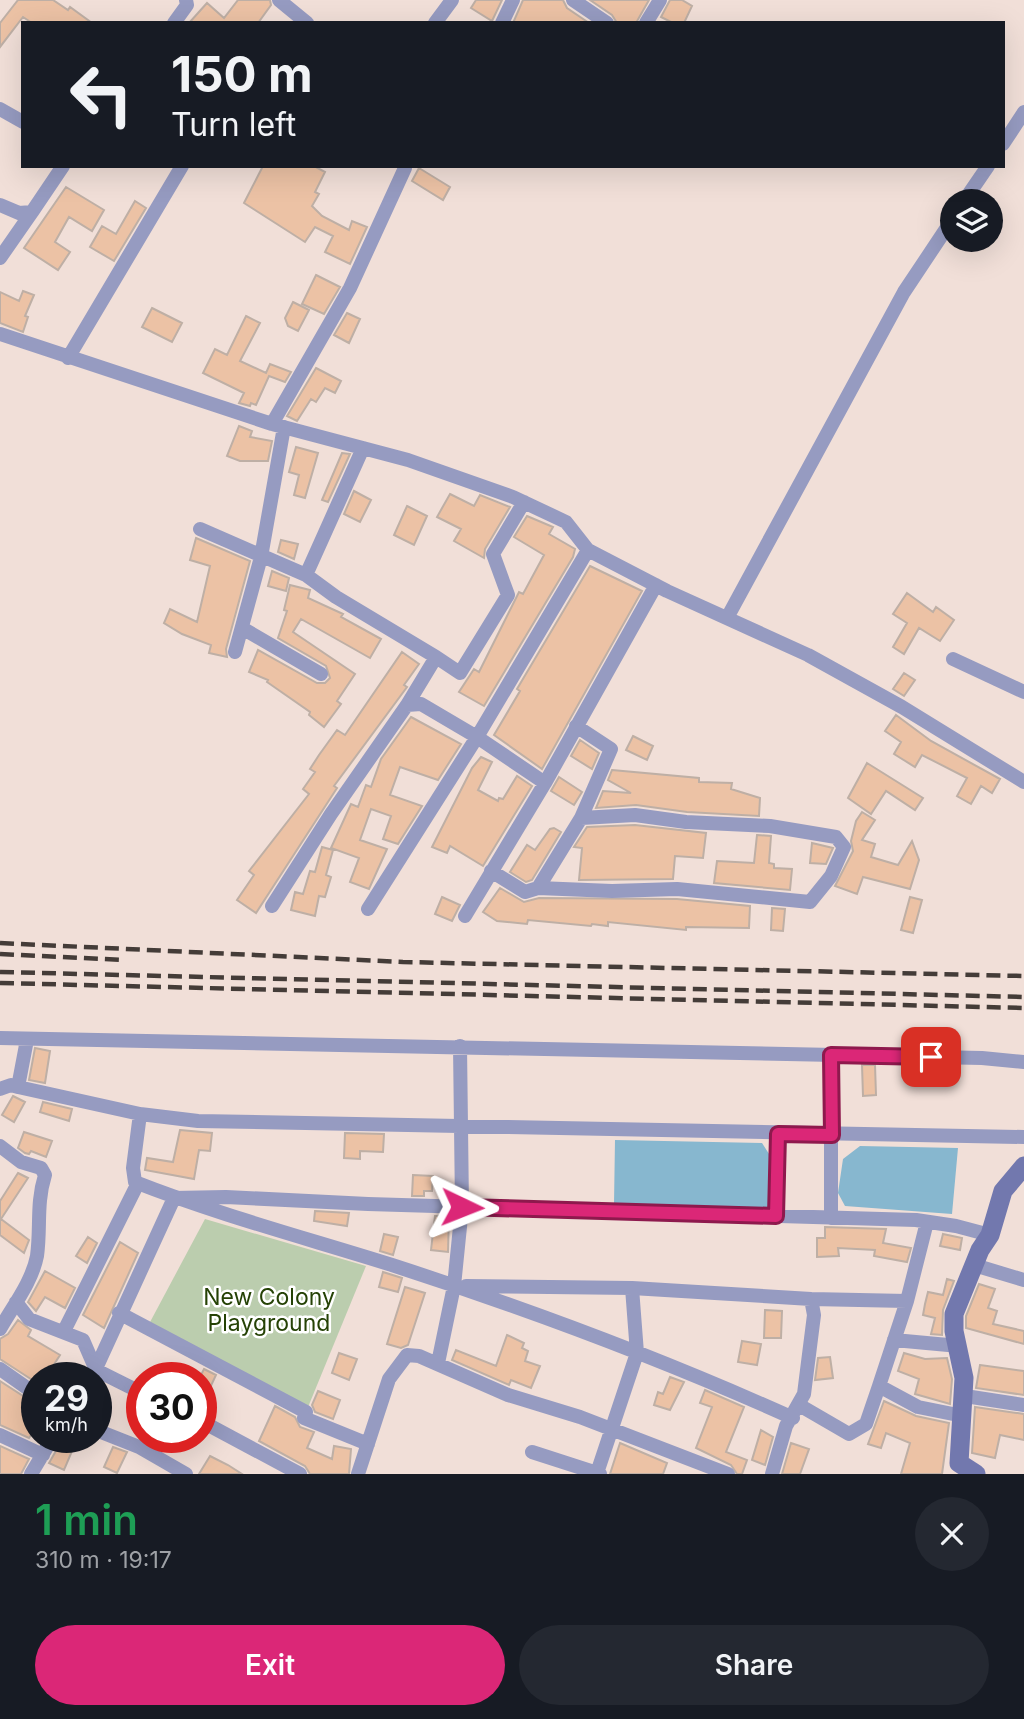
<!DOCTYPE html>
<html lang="en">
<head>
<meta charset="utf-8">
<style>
  body { margin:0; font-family:Inter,sans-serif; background:#242831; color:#f1f3f6; height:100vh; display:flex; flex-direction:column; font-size:26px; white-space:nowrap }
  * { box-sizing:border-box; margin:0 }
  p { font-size:23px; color:#9ea1a6 }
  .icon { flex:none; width:38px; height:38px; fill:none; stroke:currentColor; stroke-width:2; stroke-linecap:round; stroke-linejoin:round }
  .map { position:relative; height:1474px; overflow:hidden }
  .side { display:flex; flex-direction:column; background:#171b24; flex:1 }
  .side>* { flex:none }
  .banner { position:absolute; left:21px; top:21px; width:984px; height:147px; border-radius:0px; box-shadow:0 7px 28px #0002; background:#171b24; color:#f1f3f6; overflow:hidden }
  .controls { position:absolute; left:940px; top:189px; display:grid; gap:14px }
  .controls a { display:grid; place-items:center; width:63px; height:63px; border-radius:50%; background:#171b24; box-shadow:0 7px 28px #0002; font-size:35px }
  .speed { position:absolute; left:21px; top:1362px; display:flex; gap:14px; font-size:35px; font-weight:700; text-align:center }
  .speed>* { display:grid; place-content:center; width:91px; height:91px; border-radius:50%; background:#171b24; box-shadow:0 7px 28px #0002; line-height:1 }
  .speed small { font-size:18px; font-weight:400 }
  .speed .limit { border:10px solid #d22; background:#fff; color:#111 }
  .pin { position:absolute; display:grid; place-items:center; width:60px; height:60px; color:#fff; margin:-30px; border-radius:14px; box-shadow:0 4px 10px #0006 }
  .me { position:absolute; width:77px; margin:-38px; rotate:92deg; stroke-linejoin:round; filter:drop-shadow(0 0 5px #0008) }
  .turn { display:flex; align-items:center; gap:24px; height:147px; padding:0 35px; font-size:32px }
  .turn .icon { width:91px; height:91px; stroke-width:2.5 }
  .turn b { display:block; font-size:49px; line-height:60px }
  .round { display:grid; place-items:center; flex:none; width:74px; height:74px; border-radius:37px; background:#242831 }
  .head { display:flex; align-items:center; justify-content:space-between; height:119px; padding:0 35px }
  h1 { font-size:42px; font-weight:600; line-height:52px; color:#1e9e55 }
  .primary-button { display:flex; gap:14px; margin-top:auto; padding:14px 35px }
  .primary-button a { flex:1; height:80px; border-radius:42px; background:#db2777; color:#fff; font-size:28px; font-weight:600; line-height:80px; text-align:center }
  .primary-button a+a { background:#242831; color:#f1f3f6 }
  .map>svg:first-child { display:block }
  .green { fill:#bbcdae }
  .water { fill:#87b7cf }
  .building { fill:#ecc2a5; stroke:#beafa5; stroke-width:2 }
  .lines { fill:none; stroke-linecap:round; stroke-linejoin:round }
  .street { stroke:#969bc1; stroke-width:14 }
  .secondary { stroke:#7278ae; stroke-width:19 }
  .rail { stroke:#443c38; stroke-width:4.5; stroke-dasharray:14 7; stroke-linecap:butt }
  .route-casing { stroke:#8e194d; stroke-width:18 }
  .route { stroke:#db2777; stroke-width:12 }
  .labels { text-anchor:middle; stroke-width:5; stroke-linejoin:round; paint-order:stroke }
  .park-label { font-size:23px; fill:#254205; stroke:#fff }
</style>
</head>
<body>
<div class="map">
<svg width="1024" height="1474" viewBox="0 0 1024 1474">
  <rect width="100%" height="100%" fill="#f1dfd8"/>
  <path class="green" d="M205,1219L366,1266L306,1412L149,1324Z"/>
  <path class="water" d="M615,1140L762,1143L771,1157V1203L766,1208L614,1204Z
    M860,1146L958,1148L952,1214L845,1206L838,1193L843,1159Z"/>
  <path class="building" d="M18,0H53L68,10L70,7L92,23H32L23,17L0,47V23Z
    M238,0H270L271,5L258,23H189L207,3L224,18Z
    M476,0H502L492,21L471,8Z
    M523,0H563L567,8L589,23H513Z
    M590,0H649L636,23H617L612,15Z
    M670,0H682L692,6L684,23H673L661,17Z
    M263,166H314L325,172L315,192L319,194L312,206L322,216L349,230L352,221L367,227L350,264L325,252L333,236L315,227L305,242L244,203Z
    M419,168L450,187L443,200L412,181Z
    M66,187L104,210L92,231L69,217L55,242L70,252L58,270L24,248Z
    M135,201L146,208L114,261L90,247L102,226L116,234Z
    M316,275L340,287L324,314L302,304Z
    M23,291L34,295L25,316L28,317L23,332L0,323V292L19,301Z
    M293,302L309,310L298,331L288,326L285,318Z
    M152,308L182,323L172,342L142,327Z
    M347,313L360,319L349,343L334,335Z
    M246,316L260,323L240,361L266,373L270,364L291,372L285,382L269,376L256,405L251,403L250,406L239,403L244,393L203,373L215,349L227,355Z
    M316,368L341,381L335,393L325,388L316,402L311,399L297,421L287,416Z
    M239,426L252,431L250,437L272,441L268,461H240L227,456Z
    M296,447L318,453L305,498L294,495L299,475L289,472Z
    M342,453L350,454L328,502L322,500Z
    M354,491L371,500L360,522L344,514Z
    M450,494L474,506L480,495L510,507L485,549L484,558L454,541L461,529L437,517Z
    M407,506L427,516L414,545L394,535Z
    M527,516L553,527L549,534L575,549L573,557L484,706L459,692L474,669L479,672L519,592L523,594L544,555L514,537Z
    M196,538L250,561L226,649L227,657L209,653L211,645L182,634L164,623L170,609L197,622L210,566L190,560Z
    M281,540L298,544L294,559L278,552Z
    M590,566L642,591L542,769L494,735L520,691L517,689Z
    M272,571L289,578L286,591L268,586Z
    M290,585L310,590L308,598L343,614L341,617L381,639L370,658L301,619L293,632L355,674L337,701L341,704L324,727L309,715L310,712L267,682L268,680L249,672L258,650L317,683H325L330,678L326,666L278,638L287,611L284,610Z
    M907,593L933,612L936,607L954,620L940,641L919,628L904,654L893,647L907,623L893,614Z
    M402,652L419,664L404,685L407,687L334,786L337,788L256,913L237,900L254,875L249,871L309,794L303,789L315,772L310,769L319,755L337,730L345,735Z
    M904,673L915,680L904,696L893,689Z
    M896,715L931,741L1000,779L992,793L981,786L971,804L957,796L967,778L922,755L915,767L894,754L901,742L885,731Z
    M411,717L461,744L438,780L400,767L390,795L422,806L398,844L383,839L391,816L371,809L360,840L387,849L369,889L350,882L359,858L331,848L351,804L358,807L366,785L371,787L381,759Z
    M633,736L653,746L647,760L626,750Z
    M580,740L599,753L592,769L571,756Z
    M481,757L492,762L478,790L498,801L499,798L503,799L517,776L532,786L483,866L450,846L447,853L432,847L472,768Z
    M867,763L923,798L915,810L886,791L871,814L848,798Z
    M612,770L699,778V782L732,783L731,789L760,798L759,816L687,812L636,805L596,808L603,791L631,793L608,780Z
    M559,777L582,792L574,805L551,791Z
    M862,812L875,820L862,840L875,844L871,857L898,865L912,841L919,860L910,889L863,877L857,894L835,886L853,851L851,841L856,821Z
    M635,825L706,833L703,858L675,856L673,879L579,880L582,848L574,847L587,827Z
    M554,828L561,832L532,880L526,882L510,872L527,845L535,850L550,829Z
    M757,835L771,836L769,863L774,864V868L792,869L790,890L714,883L717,861L754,863Z
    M812,843L833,848L826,864L810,863Z
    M322,847L333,850L326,875L331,877L325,897L319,896L315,916L291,910L295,892L303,894L310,871L315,872Z
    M500,888L524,902L539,898L677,899L750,906L749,928L686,927V930L608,922V926L592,924L591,926L528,920L527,924L497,921L483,912Z
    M442,897L460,905L452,921L435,914Z
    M910,897L922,900L913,933L901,930Z
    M772,908L785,909L783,931L771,930Z
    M35,1048L50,1051L45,1083L29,1080Z
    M862,1065H875L876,1095L863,1096Z
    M13,1096L25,1102L14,1122L2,1115Z
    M43,1102L72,1109L69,1121L40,1112Z
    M180,1130L212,1133L210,1151L199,1150L194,1179L145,1170L147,1158L173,1162Z
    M24,1132L52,1141L46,1157L31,1151L29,1154L25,1153L18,1148Z
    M345,1133L384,1134L383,1152L360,1151V1159L344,1158Z
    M18,1173L28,1178L1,1219L29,1240L24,1253L0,1235V1201Z
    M413,1175L433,1176L432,1191H424V1196H412Z
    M315,1211L349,1213L347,1226L314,1221Z
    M435,1216H449L448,1252L431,1250Z
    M825,1227L886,1229L883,1243L911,1248L907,1262L874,1256L875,1250L838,1248L839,1256L817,1257V1238H825Z
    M384,1234L398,1237L393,1255L380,1251Z
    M943,1234L962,1238L960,1250L940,1246Z
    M88,1237L97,1243L87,1263L76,1256Z
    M120,1242L138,1253L104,1328L83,1315Z
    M45,1271L75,1288L65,1308L45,1297L36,1311L28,1302Z
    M383,1272L402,1278L398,1292L379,1287Z
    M947,1279L954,1281L943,1310L942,1335L931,1334L935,1318L923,1315L925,1304L928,1292L943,1295Z
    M979,1284L995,1289L988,1308L997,1311L993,1324L1024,1331V1344L966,1328V1316Z
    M405,1287L425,1293L408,1345L401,1348L387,1344Z
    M765,1310L782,1311L781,1338H764Z
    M18,1320L31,1330L28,1336L60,1355L46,1377H37V1383L0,1359V1339L8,1334Z
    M507,1335L524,1343L522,1348L528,1351L525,1361L540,1366L531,1388L511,1380L509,1385L452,1360L456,1350L496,1366Z
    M742,1341L761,1344L757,1365L738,1362Z
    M339,1353L357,1359L349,1380L332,1373Z
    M904,1353L925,1359L947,1358L952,1379L950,1404L915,1394L919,1379L898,1371Z
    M830,1357L833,1378L815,1380L818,1358Z
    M980,1365L1024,1371V1395L976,1388Z
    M204,1369L216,1375L201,1407V1375Z
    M670,1377L684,1382L670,1410L654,1405L658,1392L663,1394Z
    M0,1381L37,1405V1426L29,1438L0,1425Z
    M705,1390L744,1407L726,1452L747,1460L742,1474H737L731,1465L696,1448L712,1407L700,1403Z
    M318,1391L340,1400L333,1419L315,1412L312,1405Z
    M884,1401L916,1416L949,1423L942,1474H901L910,1443L886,1433L881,1448L868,1444Z
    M275,1406L295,1417L300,1427L314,1432L307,1448L332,1459L334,1446L351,1449L349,1474H310L305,1466L259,1441Z
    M975,1407L1024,1414V1440L1000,1435L995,1458L972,1453Z
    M761,1430L773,1437L765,1465L752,1460Z
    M64,1437H78L64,1470L49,1463Z
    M620,1443L667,1463L663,1474H610Z
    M791,1443L809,1449L800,1474H782Z
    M0,1446L29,1459L21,1474H0Z
    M113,1447L127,1452L117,1473L104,1467Z
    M210,1456L228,1465L242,1474H199Z"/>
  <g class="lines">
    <path class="street" d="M279,0L307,23
      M573,0L607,23
      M174,23L187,5L186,0
      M435,23L452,0
      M502,23L513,0
      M646,23L660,0
      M0,109L23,122
      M1003,144L1024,112
      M964,201L988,166
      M0,205L19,213L32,212L63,166
      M0,258L32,212
      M0,334L272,424L408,460L513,497L566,522L588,550L667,591L808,655L902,707L1024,782
      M68,358L182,166
      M272,424L350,288L405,168
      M200,529L306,575L336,597L436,657L407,705
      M306,575L363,448
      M727,618L904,292L952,220
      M242,628L321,674
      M235,652L261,557L284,427
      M436,657L460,673L508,595L493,554L524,502
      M953,659L1024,692
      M545,783L656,585
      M491,871L525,892L538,888L581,818L611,749L576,726
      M538,888L612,891L677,889L810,902L831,876L844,847L836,837L770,826L686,822L635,815L581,818
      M272,906L331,814L407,705L421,704L477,737L588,550
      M368,909L477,737L545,783L465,916
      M0,1038L982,1058L1024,1062
      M23,1040L26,1045L18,1087L140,1114L198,1121L1024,1137
      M831,1055V1218
      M0,1089L11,1085L18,1087
      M140,1114L133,1168L135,1182C219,1215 306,1238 392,1265C528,1309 662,1359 793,1418
      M0,1146L21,1162L41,1168L45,1175C36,1204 41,1227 37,1256C32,1282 13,1306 0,1329
      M776,1216L778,1134
      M974,1265L1024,1280
      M466,1286L632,1288L811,1299
      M907,1301L879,1386L918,1407L963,1416
      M16,1302L29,1319L83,1340L96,1370L142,1393
      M119,1313L306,1412L304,1418L368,1444
      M64,1331L138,1183
      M894,1340L959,1346
      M438,1363L454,1286L462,1207L460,1046
      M0,1369L37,1395
      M92,1377L174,1198L226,1197L368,1204L916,1220L956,1226L990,1235
      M965,1396L1024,1405
      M799,1405L849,1434L866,1424L879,1386
      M201,1421L300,1474
      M96,1430L139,1447L186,1474
      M0,1435L43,1455
      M532,1452L600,1474
      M597,1473L637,1353L632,1288
      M31,1474L53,1437
      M358,1474L389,1379L407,1355L419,1356L508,1395L580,1417L728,1474
      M772,1474L786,1426L804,1394L814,1315L811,1299L907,1301L927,1222"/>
    <path class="secondary" d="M976,1474L959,1463L964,1378L954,1331V1314L980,1250L990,1235L1003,1191L1024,1166"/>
    <path class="rail" d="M0,943L403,962L1024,976
      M0,954L125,960
      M0,972L1024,997
      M0,983L1024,1008"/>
  </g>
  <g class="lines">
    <g class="route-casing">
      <path id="route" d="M462,1207L776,1216L778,1134L832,1135L831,1055L931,1057"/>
    </g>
    <use href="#route" class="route"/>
  </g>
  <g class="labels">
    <g class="park-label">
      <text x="269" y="1305">New Colony<tspan x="269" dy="26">Playground</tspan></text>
    </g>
  </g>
</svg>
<div class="controls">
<a><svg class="icon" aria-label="layers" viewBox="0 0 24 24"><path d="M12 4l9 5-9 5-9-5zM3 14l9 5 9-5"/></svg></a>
</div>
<div class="speed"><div>29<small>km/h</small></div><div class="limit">30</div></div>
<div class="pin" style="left:931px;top:1057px;background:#d93025"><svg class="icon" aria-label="arrive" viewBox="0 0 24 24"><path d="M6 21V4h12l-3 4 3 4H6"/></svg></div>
<svg class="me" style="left:462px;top:1207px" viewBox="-20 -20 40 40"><path d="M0-17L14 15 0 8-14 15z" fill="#db2777" stroke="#fff" stroke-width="4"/></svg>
<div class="banner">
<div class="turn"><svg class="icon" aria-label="left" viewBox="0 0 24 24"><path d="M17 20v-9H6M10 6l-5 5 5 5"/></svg><div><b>150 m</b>Turn left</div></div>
</div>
</div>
<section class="side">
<div class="head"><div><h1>1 min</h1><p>310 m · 19:17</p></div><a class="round"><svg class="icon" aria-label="close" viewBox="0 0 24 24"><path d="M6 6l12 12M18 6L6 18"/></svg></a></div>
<div class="primary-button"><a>Exit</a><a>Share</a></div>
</section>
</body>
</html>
